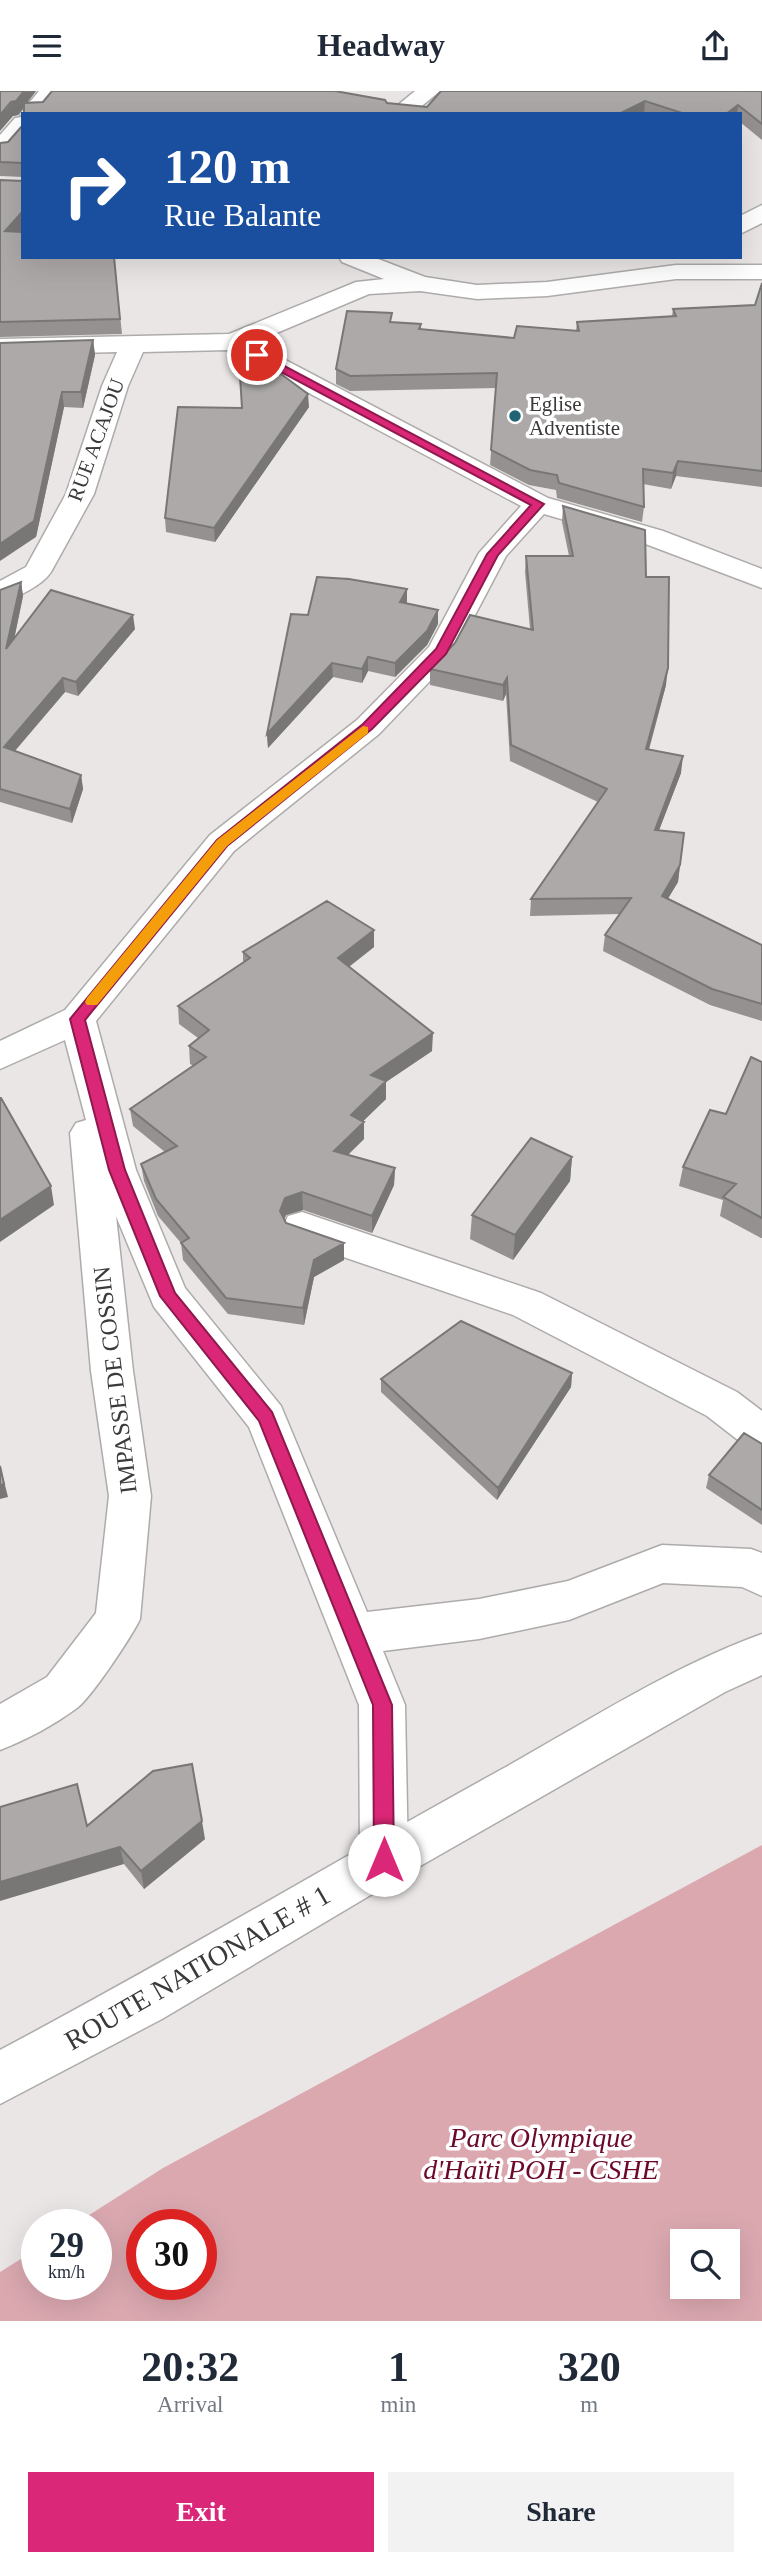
<!DOCTYPE html>
<html lang="en">
<head>
<meta charset="utf-8">
<style>
  body { margin:0; font-family:"Times New Roman",serif; background:#f2f2f3; color:#1f2937; height:100vh; display:flex; flex-direction:column; font-size:26px; white-space:nowrap }
  * { box-sizing:border-box; margin:0 }
  p { font-size:23px; color:#747a83 }
  .icon { flex:none; width:38px; height:38px; fill:none; stroke:currentColor; stroke-width:2; stroke-linecap:round; stroke-linejoin:round }
  .map { position:relative; height:2230px; overflow:hidden }
  .sheet { display:flex; flex-direction:column; background:#fff; flex:1 }
  .sheet>* { flex:none }
  .banner { position:absolute; left:21px; top:21px; width:721px; height:147px; border-radius:0px; box-shadow:0 7px 28px #0002; background:#1a4fa0; color:#fff; overflow:hidden }
  .tools { position:absolute; left:670px; top:2138px; display:grid; gap:14px }
  .tools a { display:grid; place-items:center; width:70px; height:70px; border-radius:0px; background:#fff; box-shadow:0 7px 28px #0002; font-size:35px }
  .speed { position:absolute; left:21px; top:2118px; display:flex; gap:14px; font-size:35px; font-weight:700; text-align:center }
  .speed>* { display:grid; place-content:center; width:91px; height:91px; border-radius:50%; background:#fff; box-shadow:0 7px 28px #0002; line-height:1 }
  .speed small { font-size:18px; font-weight:400 }
  .speed .limit { border:10px solid #d22; background:#fff; color:#111 }
  .pin { position:absolute; display:grid; place-items:center; width:60px; height:60px; color:#fff; margin:-30px; border:4px solid #fff; border-radius:50%; box-shadow:0 2px 7px #0007 }
  .me { position:absolute; width:77px; margin:-38px; rotate:0deg; stroke-linejoin:round; filter:drop-shadow(0 0 5px #0008) }
  .turn { display:flex; align-items:center; gap:24px; height:147px; padding:0 28px; font-size:32px }
  .turn .icon { width:91px; height:91px; stroke-width:2.5 }
  .turn b { display:block; font-size:49px; line-height:60px }
  .eta { display:flex; justify-content:space-evenly; align-items:center; height:119px; text-align:center }
  .eta b { font-size:42px; font-weight:700; line-height:49px }
  .button { display:flex; gap:14px; margin-top:auto; padding:14px 28px }
  .button a { flex:1; height:80px; border-radius:0px; background:#db2777; color:#fff; font-size:28px; font-weight:700; line-height:80px; text-align:center }
  .button a+a { background:#f2f2f3; color:#1f2937 }
  header { display:flex; justify-content:space-between; align-items:center; height:91px; padding:0 28px; background:#fff; font-size:32px; font-weight:700 }
  .map>svg:first-child { display:block }
  .green { fill:#dba8b0; fill-rule:evenodd }
  .lines { fill:none; stroke-linecap:round; stroke-linejoin:round }
  .minor-casing { stroke:#aeabab; stroke-width:3 }
  .major-casing { stroke:#aeabab; stroke-width:3 }
  .minor { fill:#fff; fill-rule:evenodd }
  .major { fill:#fff; fill-rule:evenodd }
  .wall { fill:#959191 }
  .shaded-wall { fill:#797676 }
  .building { fill:#ada9a9; stroke:#797676; stroke-width:2 }
  .route { fill:#db2777; stroke:#8e194d; stroke-width:2 }
  .slow { fill:#f59e0b }
  .poi-dot { fill:#1f6375; stroke:#fff; stroke-width:2.5 }
  .labels { text-anchor:middle; stroke-width:7; stroke-linejoin:round; paint-order:stroke }
  .far-poi-label { font-size:21px; fill:#3b3939; stroke:#fff; text-anchor:start }
  .far-street-label { font-size:21px; fill:#3b3939; stroke:#fff }
  .street-label { font-size:24px; fill:#3b3939; stroke:#fff }
  .near-street-label { font-size:28px; fill:#3b3939; stroke:#fff }
  .near-park-label { font-size:28px; font-style:italic; fill:#6c092b; stroke:#fff }
</style>
</head>
<body>
<header><svg class="icon" aria-label="menu" viewBox="0 0 24 24"><path d="M4 6h16M4 12h16M4 18h16"/></svg>Headway<svg class="icon" aria-label="share" viewBox="0 0 24 24"><path d="M12 15V3M7 8l5-5 5 5M5 13v7h14v-7"/></svg></header>
<div class="map">
<svg width="762" height="2230" viewBox="0 0 762 2230">
  <rect width="100%" height="100%" fill="#eae6e6"/>
  <path class="green" d="M762,1754V2230H0V2181L37,2158V2193H96V2133H75L163,2077ZM142,2133H201V2193H142ZM682,2151H728V2196H682Z"/>
  <g class="lines">
    <g class="minor-casing">
      <path id="minor" d="M39,0H61L43,23H23V46L8,63L0,65V44L15,27L22,26L20,23Z
        M415,0H440L412,23H387Z
        M762,114V132L740,143V125Z
        M339,166H373L425,186L477,194L547,191L676,174H762V188H676L547,205L477,208L420,200L369,203L253,252L548,407L663,440L762,478V497L643,452L544,423L506,465L453,566L379,643L234,760L96,930L136,1079L185,1197L281,1315L367,1521L479,1508L568,1490L662,1454L751,1458L762,1462V1505L742,1496L663,1492L569,1529L479,1548L383,1560L405,1614L408,1769L401,1786L384,1792L367,1786L360,1769L359,1614L249,1336L154,1216L116,1125L133,1280L151,1405L140,1528C132,1545 91,1607 77,1617C54,1634 26,1649 0,1659V1613L47,1586L96,1522L109,1405L91,1280L70,1042L76,1032L86,1029L65,949L0,978V950L65,919L210,744L357,629L429,556L479,462L521,415L228,259L143,261L128,295L94,403L51,481C42,495 16,507 0,511V490L26,476L66,403L102,295L117,261L0,264V248L229,243L356,191L384,188L342,171Z
        M302,1121L541,1202L737,1301L762,1320V1362L747,1356L707,1325L513,1224L288,1147L283,1136L288,1125Z"/>
    </g>
    <g class="major-casing">
      <path id="major" d="M762,1543V1584L725,1601L401,1786L162,1928L0,2013V1959C170,1869 335,1770 504,1677C588,1630 671,1576 762,1543Z"/>
    </g>
    <use href="#minor" class="minor"/>
    <use href="#major" class="major"/>
  </g>
  <path class="wall" d="M0,0H36L27,11L387,12L427,16L762,0V49L740,31V23H24V16L18,24L13,25Z
    M23,34V86L0,85V52L8,51Z
    M0,89L23,90V137L19,141L114,166L122,243L0,246Z
    M762,192V396L676,385L671,398L643,393L644,416L642,431L557,407L556,399L529,394L490,374L496,297L350,300L336,293V278L392,231L421,233V238L514,247L576,240L577,231L672,225L673,218L755,214Z
    M93,249L95,264L83,317L64,316L36,446L0,252Z
    M309,316L215,451L166,441L165,427L242,317Z
    M563,415L646,486L666,594L649,659L681,682L659,739L680,774L678,791L668,807L762,854V930L710,914L603,860L605,844L620,823L530,825L531,808L598,711L510,670L506,603L503,610L430,594V578L455,552L530,538L525,481L526,465H569L562,431Z
    M21,491L23,505L14,549L135,538L78,605L65,601L15,660L81,684L83,698L72,732L0,711V499Z
    M406,512L438,533L427,554L395,586L368,580L362,592L333,586L268,657L267,643L308,524Z
    M374,856L349,876L432,960L386,991V1008L363,1030L364,1031V1048L348,1064L395,1077L394,1094L372,1142L303,1119L286,1124L284,1128L286,1132L344,1169L314,1186L304,1234L228,1223L183,1169L181,1152L158,1125L144,1090L141,1073L165,1061L133,1035L130,1018L194,975L190,973L189,955L198,947L179,933L178,915L243,871V861Z
    M762,971V1147H761L720,1125L723,1109L679,1095L683,1076L726,1023Z
    M572,1066L570,1090L513,1169L470,1148L472,1124Z
    M572,1282L571,1296L497,1409L381,1301V1288Z
    M762,1353V1434L706,1397L709,1384Z
    M88,1735L205,1748L144,1798L124,1773Z"/>
  <path class="shaded-wall" d="M24,0H36L18,24L13,25L0,40V24Z
    M645,10L644,23H619Z
    M738,14L737,23H726Z
    M23,120V137L7,155L5,140Z
    M93,249L95,264L83,317L81,301Z
    M62,301L64,316L36,446L0,470V453Z
    M308,303L309,316L215,451L214,437Z
    M678,370L676,385L671,398L673,382Z
    M21,491L23,505L9,572L6,558Z
    M407,498V512L400,511Z
    M438,519V533L427,554L395,586V572Z
    M133,524L135,538L78,605L76,591Z
    M368,566V580L362,592V578Z
    M332,572L333,586L268,657L267,643Z
    M668,577L666,594L644,675L646,658Z
    M63,587L65,601L6,670L4,656Z
    M507,587L506,603L503,610V594Z
    M683,665L681,682L653,755L655,739Z
    M81,684L83,698L72,732L70,718Z
    M680,774L678,791L660,821L662,805Z
    M374,839V856L338,884V867Z
    M433,942L432,960L386,991V1008L352,1041L351,1024L371,984Z
    M364,1031V1048L334,1077V1060Z
    M572,1066L570,1090L513,1169L515,1144Z
    M395,1077L394,1094L372,1142V1125Z
    M51,1095L54,1114L0,1151V1129Z
    M302,1101L303,1119L286,1124L281,1137L280,1120L285,1107Z
    M344,1152V1169L314,1186L304,1234L303,1217L314,1169Z
    M572,1282L571,1296L497,1409L498,1397Z
    M0,1374L8,1406L0,1408Z
    M202,1730L205,1748L144,1798L141,1780Z
    M120,1756L124,1773L0,1810V1791Z"/>
  <path class="building" d="M0,0H24L16,10L11,11L0,24Z
    M52,0H335L385,9L387,12L427,16L441,0H762V33L738,14L726,23H685L645,10L619,23H24V12L43,11Z
    M23,34V72L0,71V52L8,51Z
    M0,89L23,90V120L5,140L23,141V166H114L120,228L0,231Z
    M762,192V380L678,370L673,382L643,378L644,416L559,392L557,384L530,379L491,359L497,282L350,285L336,278L347,220L392,222L390,231L421,233L419,238L514,247L517,235L579,240L577,231L676,225L673,218L755,214Z
    M93,249L81,301H62L34,430L0,453V252Z
    M281,283L308,303L214,437L165,427L178,316L242,317L240,285Z
    M563,415L645,439L646,486H669L668,577L646,658L683,665L655,739L684,742L680,774L662,805L762,854V913L712,898L605,844L631,807L531,808L607,698L511,654L507,587L503,594L430,578L455,552L470,524L533,539L526,465H573Z
    M317,486L349,488L407,498L400,511L438,519L427,540L395,572L368,566L362,578L332,572L267,643L291,523L308,524Z
    M21,491L6,558L51,499L133,524L76,591L63,587L4,656L81,684L70,718L0,698V499Z
    M327,810L374,839L338,867L433,942L371,984L386,990L351,1024L364,1031L334,1060L395,1077L372,1125L302,1101L285,1107L280,1120L286,1132L344,1152L314,1169L303,1217L226,1207L181,1152L189,1147L156,1108L141,1073L177,1055L130,1018L206,966L189,955L209,939L178,915L250,867L243,861Z
    M751,966L762,971V1127L723,1106L736,1093L683,1076L710,1019L726,1023Z
    M0,1007H1L51,1095L0,1129Z
    M531,1047L572,1066L515,1144L472,1124Z
    M461,1230L572,1282L498,1397L381,1288Z
    M744,1342L762,1353V1419L709,1384Z
    M0,1375L4,1393L0,1394Z
    M192,1673L202,1730L141,1780L120,1756L0,1791V1716L77,1693L87,1735L153,1680Z"/>
  <path class="route" d="M253,262H260L544,413L498,464L446,563L372,638L227,755L85,929L125,1079L175,1202L272,1321L392,1614L394,1769L391,1775L384,1778L377,1775L374,1769L373,1614L259,1330L160,1205L109,1079L70,928L217,749L363,633L436,558L487,463L531,414L253,266Z"/>
  <path class="slow" d="M363,635L368,636V642L227,755L97,914H87L85,911L87,907L217,749Z"/>
  <circle class="poi-dot" cx="515" cy="325" r="7"/>
  <g class="labels">
    <g class="far-poi-label">
      <text x="529" y="320">Eglise<tspan x="529" dy="24">Adventiste</tspan></text>
    </g>
    <g class="far-street-label">
      <text transform="translate(96 349) rotate(-70)" y="7">RUE ACAJOU</text>
    </g>
    <g class="street-label">
      <text transform="translate(115 1289) rotate(-97)" y="8">IMPASSE DE COSSIN</text>
    </g>
    <g class="near-street-label">
      <text transform="translate(197 1876) rotate(-30)" y="10">ROUTE NATIONALE # 1</text>
    </g>
    <g class="near-park-label">
      <text x="541" y="2056">Parc Olympique<tspan x="541" dy="32">d'Haïti POH - CSHE</tspan></text>
    </g>
  </g>
</svg>
<div class="tools">
<a><svg class="icon" aria-label="search" viewBox="0 0 24 24"><circle cx="10" cy="10" r="6"/><path d="M15 15l6 6"/></svg></a>
</div>
<div class="speed"><div>29<small>km/h</small></div><div class="limit">30</div></div>
<div class="pin" style="left:257px;top:264px;background:#d93025"><svg class="icon" aria-label="arrive" viewBox="0 0 24 24"><path d="M6 21V4h12l-3 4 3 4H6"/></svg></div>
<svg class="me" style="left:384px;top:1769px" viewBox="-20 -20 40 40"><circle r="19" fill="#fff"/><path d="M0-13L10 11 0 6-10 11z" fill="#db2777"/></svg>
<div class="banner">
<div class="turn"><svg class="icon" aria-label="right" viewBox="0 0 24 24"><path d="M7 20v-9h11M14 6l5 5-5 5"/></svg><div><b>120 m</b>Rue Balante</div></div>
</div>
</div>
<section class="sheet">
<div class="eta">
<div><b>20:32</b><p>Arrival</p></div>
<div><b>1</b><p>min</p></div>
<div><b>320</b><p>m</p></div>
</div>
<div class="button"><a>Exit</a><a>Share</a></div>
</section>
</body>
</html>
